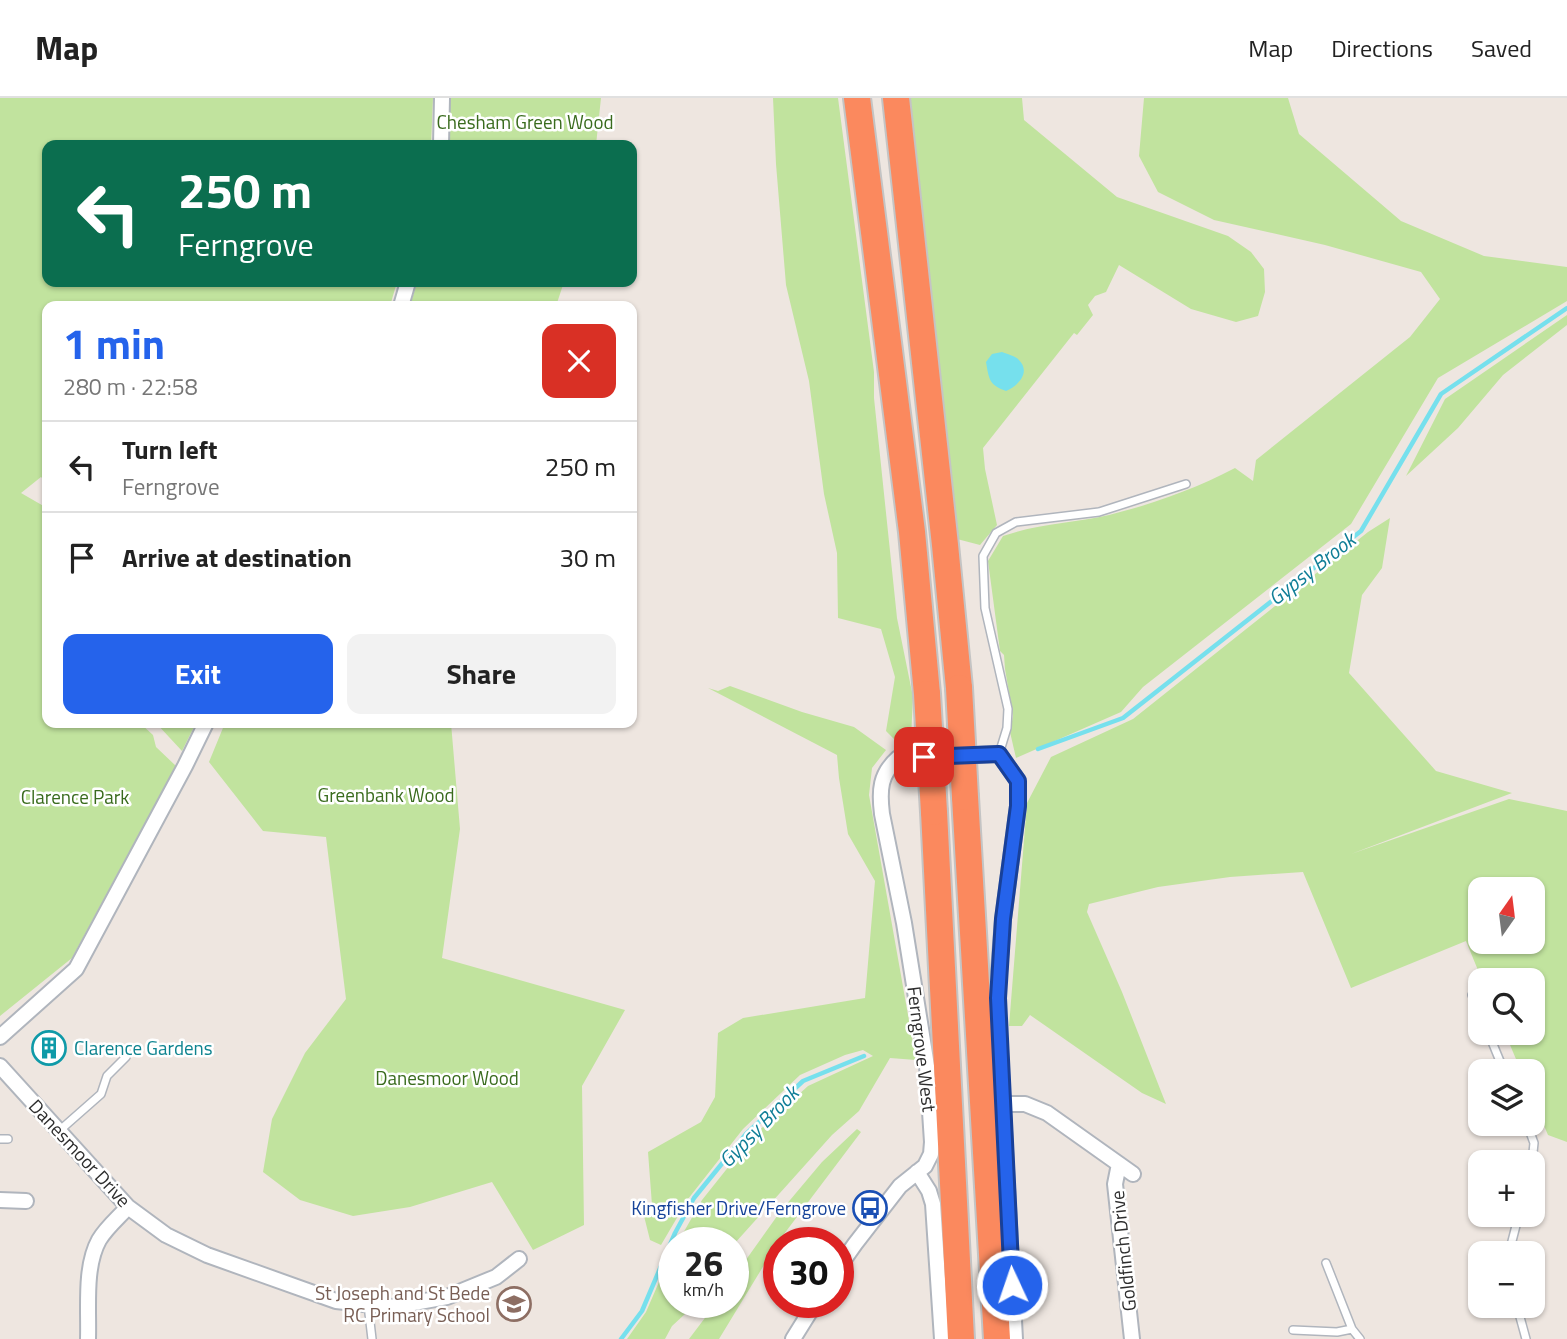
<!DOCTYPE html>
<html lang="en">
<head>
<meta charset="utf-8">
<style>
  body { margin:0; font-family:"Titillium Web",sans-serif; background:#f2f2f2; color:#222; height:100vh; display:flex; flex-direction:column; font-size:26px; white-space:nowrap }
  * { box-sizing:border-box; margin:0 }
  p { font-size:23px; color:#767676 }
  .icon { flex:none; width:38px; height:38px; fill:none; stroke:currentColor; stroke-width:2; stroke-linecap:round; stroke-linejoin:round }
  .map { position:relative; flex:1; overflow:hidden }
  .drawer { position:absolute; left:42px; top:203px; width:595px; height:427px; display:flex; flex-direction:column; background:#fff; border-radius:14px; box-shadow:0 2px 5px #0004 }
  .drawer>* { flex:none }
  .top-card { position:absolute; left:42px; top:42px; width:595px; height:147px; border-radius:14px; box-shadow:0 2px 5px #0004; background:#0b6e4f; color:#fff; overflow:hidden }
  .needle { width:46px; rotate:14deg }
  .buttons { position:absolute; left:1468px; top:779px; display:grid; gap:14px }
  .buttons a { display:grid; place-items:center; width:77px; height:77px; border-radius:14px; background:#fff; box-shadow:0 2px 5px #0004; font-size:35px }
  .speed { position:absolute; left:658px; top:1129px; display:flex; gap:14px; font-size:35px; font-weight:700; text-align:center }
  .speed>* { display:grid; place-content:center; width:91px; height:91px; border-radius:50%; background:#fff; box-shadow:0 2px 5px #0004; line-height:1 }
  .speed small { font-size:18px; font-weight:400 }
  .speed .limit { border:10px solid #d22; background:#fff; color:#111 }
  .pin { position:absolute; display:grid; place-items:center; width:60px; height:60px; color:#fff; margin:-30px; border-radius:14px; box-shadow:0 4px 10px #0006 }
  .me { position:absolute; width:77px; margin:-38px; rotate:357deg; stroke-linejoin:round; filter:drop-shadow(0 0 5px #0008) }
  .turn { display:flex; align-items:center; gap:24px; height:147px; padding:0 21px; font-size:32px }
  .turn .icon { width:91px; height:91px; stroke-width:2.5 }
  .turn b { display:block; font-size:49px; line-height:60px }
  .round { display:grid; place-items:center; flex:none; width:74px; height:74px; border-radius:14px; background:#f2f2f2 }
  .head { display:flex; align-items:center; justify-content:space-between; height:119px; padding:0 21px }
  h1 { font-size:42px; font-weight:700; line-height:52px; color:#2563eb }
  .action { display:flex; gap:14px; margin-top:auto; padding:14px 21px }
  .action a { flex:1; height:80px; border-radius:14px; background:#2563eb; color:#fff; font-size:28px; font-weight:700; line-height:80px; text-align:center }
  .action a+a { background:#f2f2f2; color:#222 }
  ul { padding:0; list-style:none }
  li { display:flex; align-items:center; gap:21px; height:91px; padding:0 21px; border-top:2px solid #e0e0e0 }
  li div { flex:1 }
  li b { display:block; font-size:26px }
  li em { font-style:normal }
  header { display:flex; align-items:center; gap:42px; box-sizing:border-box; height:98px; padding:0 35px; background:#fff; border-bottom:2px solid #e0e0e0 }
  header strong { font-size:33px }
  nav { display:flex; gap:38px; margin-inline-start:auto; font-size:24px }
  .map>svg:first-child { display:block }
  .green { fill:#c1e39e; fill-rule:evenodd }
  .water { fill:#76e0ed }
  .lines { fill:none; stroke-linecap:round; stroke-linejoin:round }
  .stream { stroke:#76e0ed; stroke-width:4.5 }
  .service-casing { stroke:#b0b5bd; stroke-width:10 }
  .minor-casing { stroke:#b0b5bd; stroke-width:18 }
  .motorway-casing { stroke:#c4c4c4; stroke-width:30 }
  .service { stroke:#fff; stroke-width:7 }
  .minor { stroke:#fff; stroke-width:14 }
  .motorway { stroke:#fb895e; stroke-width:26 }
  .motorway-bridge-casing { stroke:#c4c4c4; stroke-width:30; stroke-linecap:butt }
  .motorway-bridge { stroke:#fb895e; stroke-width:26 }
  .route-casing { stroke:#184099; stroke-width:18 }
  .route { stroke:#2563eb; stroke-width:12 }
  .labels { text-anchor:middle; stroke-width:5; stroke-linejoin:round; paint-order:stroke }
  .park-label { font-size:19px; fill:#396b1d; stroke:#fff }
  .culture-label { font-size:19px; fill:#0d838f; stroke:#fff; text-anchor:start }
  .street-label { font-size:19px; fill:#2d2d2d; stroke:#fff }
  .transit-label { font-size:19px; fill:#164399; stroke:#fff; text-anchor:end }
  .education-label { font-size:19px; fill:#785e54; stroke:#fff; text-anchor:end }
  .water-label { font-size:21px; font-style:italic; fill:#107e97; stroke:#fff }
</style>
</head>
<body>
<header>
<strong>Map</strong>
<nav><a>Map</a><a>Directions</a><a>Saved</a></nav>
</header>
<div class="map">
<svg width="1567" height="1241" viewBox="0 0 1567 1241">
  <rect width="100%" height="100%" fill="#eee6e0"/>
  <path class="green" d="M0,0H433L431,47H47V184H397L390,208H47V385L41,379L21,395L47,410V625H140L153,637L156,649L176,668L72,860L0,918Z
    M449,0H601L596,47H449Z
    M773,0H838L874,274V300L897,520L913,599L911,640L895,642L886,633L895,579L881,531L838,520L837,455L824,396L809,283L786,187L776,66Z
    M905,0H1022L1024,22L1117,99L1228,138L1251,154L1264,171L1265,194L1258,218L1236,224L1191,211L1119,167L1106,194L1095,198L1088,207L1093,217L1077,237L1074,235L983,350L985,371L997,427L980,447L957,441Z
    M1144,0H1288L1299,36L1401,123L1484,158L1567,169V203L1438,280L1351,426L1143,589L1121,614L1016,660L1010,634L1013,618L1005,571L1004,557L1000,553L988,463L1003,438C1037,426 1073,425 1109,417C1153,406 1195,391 1235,370L1253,383L1256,362L1410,239L1440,201L1421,174L1325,147L1214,122L1158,94L1139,58Z
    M417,184H564L556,208H410Z
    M1567,217V227L1503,277L1458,330L1406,378L1445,301Z
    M1390,420L1382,470L1362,497L1349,575L1436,673L1512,695L1351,756L1509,701L1567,713V1044L1548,1037L1533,1002V973H1521L1505,935L1533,934V882H1482L1466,843L1351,890L1303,774L1230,779L1158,789L1089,806L1087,814L1122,894L1166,1006L1142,995L1030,917L1022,928H1009L1027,705L1051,659L1133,621L1368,434ZM1480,791H1533V844H1480Z
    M730,588L802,614L854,629L886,652L872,670L869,697L916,962L890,960L859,1013L832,1037L735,1145L678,1144L702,1102L753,1038L808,988L873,958L863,952L845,957L800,977L743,1031L688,1101L661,1147L650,1142L642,1110L652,1107L648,1054L701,1024L715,999L718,935L743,920L865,900L875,783L848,736L839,680L837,657L708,590L718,593Z
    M156,625H196L182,653Z
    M225,625H451L460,731L442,860L625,912L582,988L584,1127L533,1152L492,1084L410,1109L353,1118L300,1102L263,1074L272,1021L305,955L346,901L326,739L263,733L209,664Z
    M857,1031L861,1034L778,1144L719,1241H689L717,1204H733V1180L780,1114L822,1064Z
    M672,1154L674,1155V1204H698L672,1228L665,1241H627L646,1214Z"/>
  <path class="water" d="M1002,254C1007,256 1015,258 1018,261C1032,274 1018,288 1006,293C989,287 989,281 986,264L992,256Z"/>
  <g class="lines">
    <path class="stream" d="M1038,651L1123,620L1361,433L1441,296L1567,210
      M621,1241L642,1213L675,1135L694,1100L746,1036L803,983L864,958"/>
    <g class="service-casing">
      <path id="service" d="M999,656L1007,630L1008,611L985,510L983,458L996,435L1016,424L1099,414L1186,386
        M1472,897L1480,917
        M1488,934L1504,973
        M1527,1026L1534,1045L1532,1064
        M59,1033L101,996L107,978L126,959
        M0,1041H8
        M1511,1155V1147L1519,1116
        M1326,1165L1352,1231L1360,1241
        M368,1207L372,1241
        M1517,1208L1526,1241
        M1293,1232L1337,1234L1352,1231"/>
    </g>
    <g class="minor-casing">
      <path id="minor" d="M441,47L442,0
        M401,208L408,184
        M0,939L76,871L185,668L206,625
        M0,968L128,1109L166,1137L207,1157L336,1203L391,1209L447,1199L496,1179L519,1161
        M1002,1006H1025L1047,1015L1133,1076
        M1119,1066L1115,1086L1132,1241
        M917,1074L929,1093L933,1106L942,1241
        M0,1102L26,1103
        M838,1170L855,1146L900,1088L925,1068L931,1056L932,1044L927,968L904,825L882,716C879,692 880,676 898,660L999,656L1018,683V708L1003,821L997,900L1015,1241
        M88,1241C89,1211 84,1169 99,1142C106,1130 119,1119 128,1109
        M793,1241L816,1204"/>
    </g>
    <g class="motorway-casing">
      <path id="motorway" d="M857,0L912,434L927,596
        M896,0L945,447L959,590
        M965,699L997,1241
        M934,714L961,1241"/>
    </g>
    <use href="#service" class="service"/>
    <use href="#minor" class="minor"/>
    <use href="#motorway" class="motorway"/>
    <g class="motorway-bridge-casing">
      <path id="motorway-bridge" d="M959,590L965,699
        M927,596L934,714"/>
    </g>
    <use href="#motorway-bridge" class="motorway-bridge"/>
  </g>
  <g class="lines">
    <g class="route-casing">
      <path id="route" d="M924,659L999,656L1018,683V708L1003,821L998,900L1012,1187"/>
    </g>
    <use href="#route" class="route"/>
  </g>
  <defs>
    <g id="building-ring" transform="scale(1.75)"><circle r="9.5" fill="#fff" stroke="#0f9aa8" stroke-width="1.5"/><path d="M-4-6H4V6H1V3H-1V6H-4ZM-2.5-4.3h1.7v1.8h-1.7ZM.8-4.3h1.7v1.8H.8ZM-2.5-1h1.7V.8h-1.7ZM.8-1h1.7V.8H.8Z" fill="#0f9aa8"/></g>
    <g id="bus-ring" transform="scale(1.75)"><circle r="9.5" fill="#fff" stroke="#1a4fb4" stroke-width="1.5"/><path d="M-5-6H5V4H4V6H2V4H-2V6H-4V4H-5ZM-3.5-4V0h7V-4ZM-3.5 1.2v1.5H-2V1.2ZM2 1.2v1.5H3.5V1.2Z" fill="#1a4fb4"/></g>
    <g id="school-ring" transform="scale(1.75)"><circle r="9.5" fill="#fff" stroke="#8d6e63" stroke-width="1.5"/><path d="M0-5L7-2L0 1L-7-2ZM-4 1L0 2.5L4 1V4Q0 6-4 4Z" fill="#8d6e63"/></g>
  </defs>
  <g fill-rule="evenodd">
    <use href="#building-ring" x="49" y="950"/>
    <use href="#bus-ring" x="870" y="1110"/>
    <use href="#school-ring" x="514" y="1206"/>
  </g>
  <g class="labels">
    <g class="park-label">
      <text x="525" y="31">Chesham Green Wood</text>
      <text x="386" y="704">Greenbank Wood</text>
      <text x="75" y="706">Clarence Park</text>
      <text x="447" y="987">Danesmoor Wood</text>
    </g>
    <g class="culture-label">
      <text x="74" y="957">Clarence Gardens</text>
    </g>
    <g class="street-label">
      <text transform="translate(922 951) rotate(83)" y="7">Ferngrove West</text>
      <text transform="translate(80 1055) rotate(47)" y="7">Danesmoor Drive</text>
      <text transform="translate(1123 1153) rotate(-96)" y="7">Goldfinch Drive</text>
    </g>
    <g class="transit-label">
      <text x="846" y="1117">Kingfisher Drive/Ferngrove</text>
    </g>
    <g class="education-label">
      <text x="490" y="1202">St Joseph and St Bede<tspan x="490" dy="22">RC Primary School</tspan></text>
    </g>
    <g class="water-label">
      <text transform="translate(1312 471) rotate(-38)" y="7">Gypsy Brook</text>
      <text transform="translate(759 1029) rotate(-46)" y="7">Gypsy Brook</text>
    </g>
  </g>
</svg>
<div class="buttons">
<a><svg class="needle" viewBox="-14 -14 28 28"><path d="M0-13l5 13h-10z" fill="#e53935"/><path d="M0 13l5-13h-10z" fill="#767676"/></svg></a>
<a><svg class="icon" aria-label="search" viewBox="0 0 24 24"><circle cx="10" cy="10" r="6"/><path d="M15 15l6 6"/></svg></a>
<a><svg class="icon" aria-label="layers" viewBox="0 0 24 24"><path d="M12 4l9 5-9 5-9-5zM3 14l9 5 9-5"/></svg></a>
<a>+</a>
<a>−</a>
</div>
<div class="speed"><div>26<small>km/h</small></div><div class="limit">30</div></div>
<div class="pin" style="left:924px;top:659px;background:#d93025"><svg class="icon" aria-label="arrive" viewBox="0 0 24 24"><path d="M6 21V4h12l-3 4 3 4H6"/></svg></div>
<svg class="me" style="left:1012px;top:1187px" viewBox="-20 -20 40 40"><circle r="17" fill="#2563eb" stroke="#fff" stroke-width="3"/><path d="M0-11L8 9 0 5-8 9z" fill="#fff"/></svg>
<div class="top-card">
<div class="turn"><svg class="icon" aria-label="left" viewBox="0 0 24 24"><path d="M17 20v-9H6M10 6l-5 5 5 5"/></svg><div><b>250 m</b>Ferngrove</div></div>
</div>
<section class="drawer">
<div class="head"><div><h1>1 min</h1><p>280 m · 22:58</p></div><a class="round" style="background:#d93025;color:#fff"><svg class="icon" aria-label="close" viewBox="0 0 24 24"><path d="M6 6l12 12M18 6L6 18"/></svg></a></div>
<ul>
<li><svg class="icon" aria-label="left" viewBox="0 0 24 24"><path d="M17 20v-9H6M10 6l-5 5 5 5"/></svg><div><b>Turn left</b><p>Ferngrove</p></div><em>250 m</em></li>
<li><svg class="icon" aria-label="arrive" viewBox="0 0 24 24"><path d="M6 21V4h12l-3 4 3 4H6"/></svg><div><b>Arrive at destination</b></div><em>30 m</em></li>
</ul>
<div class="action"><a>Exit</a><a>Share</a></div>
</section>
</div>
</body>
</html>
